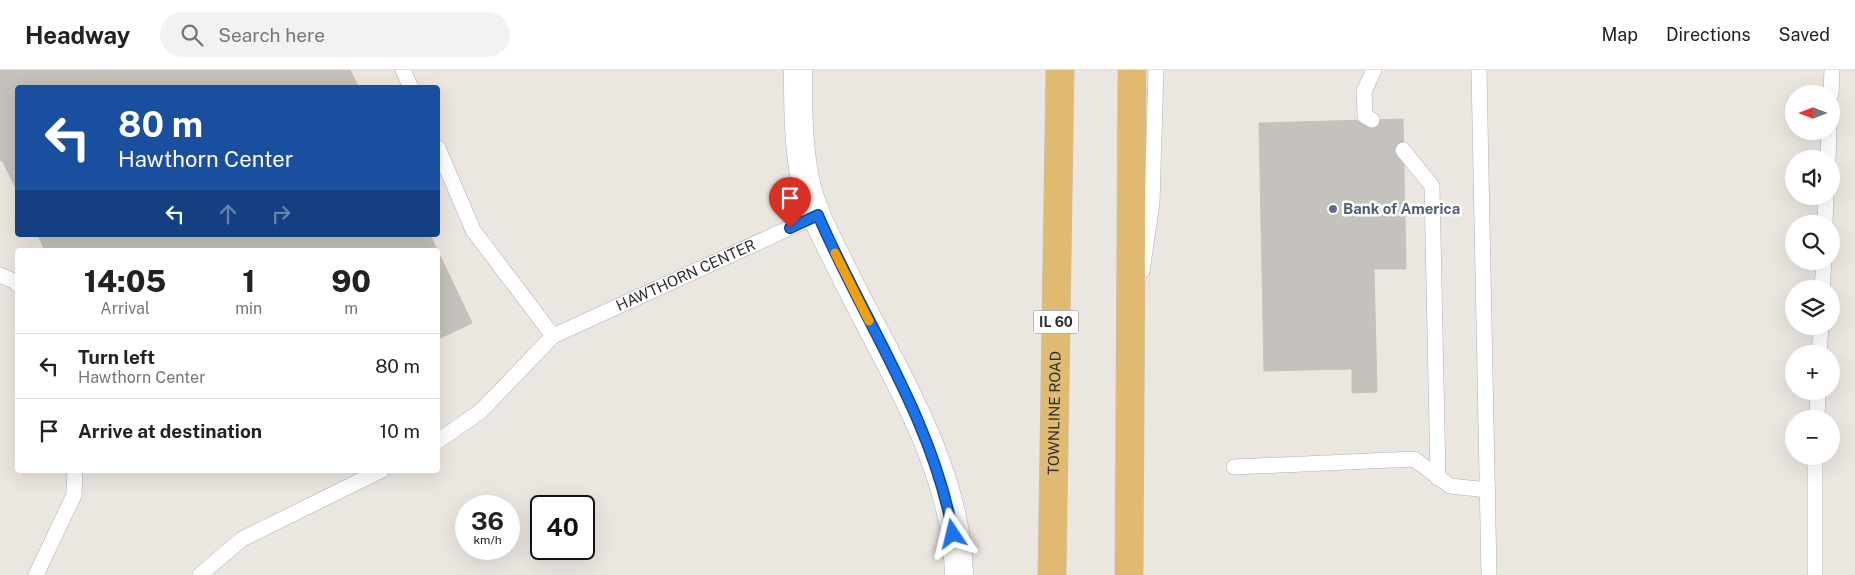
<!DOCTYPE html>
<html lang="en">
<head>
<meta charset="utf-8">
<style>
  body { margin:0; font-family:"Public Sans",sans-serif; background:#f2f2f2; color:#222; height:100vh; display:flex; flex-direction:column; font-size:19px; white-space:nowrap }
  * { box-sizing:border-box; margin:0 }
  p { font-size:16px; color:#767676 }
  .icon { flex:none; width:28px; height:28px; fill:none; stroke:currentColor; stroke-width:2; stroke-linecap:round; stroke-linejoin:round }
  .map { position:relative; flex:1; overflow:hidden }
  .sheet { position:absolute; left:15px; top:178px; width:425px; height:225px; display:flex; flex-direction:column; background:#fff; border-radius:5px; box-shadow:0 5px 20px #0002 }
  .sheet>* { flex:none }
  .banner { position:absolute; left:15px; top:15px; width:425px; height:152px; border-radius:5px; box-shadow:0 5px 20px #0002; background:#1a4fa0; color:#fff; overflow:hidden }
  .needle { width:32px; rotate:270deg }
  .fabs { position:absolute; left:1785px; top:15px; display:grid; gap:10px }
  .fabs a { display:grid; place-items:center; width:55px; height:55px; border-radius:50%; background:#fff; box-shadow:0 5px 20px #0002; font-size:25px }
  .speed { position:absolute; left:455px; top:425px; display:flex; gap:10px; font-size:25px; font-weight:700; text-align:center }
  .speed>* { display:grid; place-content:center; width:65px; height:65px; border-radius:50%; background:#fff; box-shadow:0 5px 20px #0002; line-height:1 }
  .speed small { font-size:12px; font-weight:400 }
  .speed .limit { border:2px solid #111; border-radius:8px; background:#fff; color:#111 }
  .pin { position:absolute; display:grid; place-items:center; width:42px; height:42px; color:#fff; margin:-51px -21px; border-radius:50% 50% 50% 0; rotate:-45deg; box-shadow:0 0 5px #0007 }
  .pin .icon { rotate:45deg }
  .me { position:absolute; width:55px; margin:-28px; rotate:350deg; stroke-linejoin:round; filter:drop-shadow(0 0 4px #0008) }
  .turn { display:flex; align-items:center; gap:18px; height:105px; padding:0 20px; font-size:22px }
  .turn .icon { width:65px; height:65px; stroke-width:2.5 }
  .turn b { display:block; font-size:35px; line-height:42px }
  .lanes { display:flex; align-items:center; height:48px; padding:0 20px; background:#0003; justify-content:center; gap:25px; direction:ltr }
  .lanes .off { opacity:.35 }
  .eta { display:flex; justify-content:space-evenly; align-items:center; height:85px; text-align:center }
  .eta b { font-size:30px; font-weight:800; line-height:35px }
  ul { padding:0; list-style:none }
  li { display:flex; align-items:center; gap:15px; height:65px; padding:0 20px; border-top:1px solid #e0e0e0 }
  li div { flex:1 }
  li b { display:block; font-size:19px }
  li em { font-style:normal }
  header { display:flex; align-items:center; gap:30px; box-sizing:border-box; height:70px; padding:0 25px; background:#fff; border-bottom:1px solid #e0e0e0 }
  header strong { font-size:24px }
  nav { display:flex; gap:28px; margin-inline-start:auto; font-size:18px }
  .search { width:350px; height:45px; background:#f2f2f2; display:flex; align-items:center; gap:12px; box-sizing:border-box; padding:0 18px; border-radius:28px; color:#767676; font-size:19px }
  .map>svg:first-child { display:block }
  .building { fill:#c5c1bc; stroke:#c8c1ba }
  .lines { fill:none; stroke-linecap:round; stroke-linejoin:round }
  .lane-casing { stroke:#adb0b7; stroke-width:16 }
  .secondary-casing { stroke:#adb0b7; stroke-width:29 }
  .primary-casing { stroke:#c4c4c4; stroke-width:29 }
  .lane { stroke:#fff; stroke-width:15 }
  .secondary { stroke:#fff; stroke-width:28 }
  .primary { stroke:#e1ba71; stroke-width:28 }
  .route-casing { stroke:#114b97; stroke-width:12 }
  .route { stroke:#1a73e8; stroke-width:9 }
  .slow { stroke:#f59e0b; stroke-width:9 }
  .service-dot { fill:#5c6f8a; stroke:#fff; stroke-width:2 }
  .labels { text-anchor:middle; stroke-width:5; stroke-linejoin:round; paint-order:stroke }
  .shield { fill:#fff; stroke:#6c6c6c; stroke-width:1 }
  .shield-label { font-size:14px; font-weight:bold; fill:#2d2d2d }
  .service-label { font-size:15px; font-weight:bold; fill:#4e5e75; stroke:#fff; text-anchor:start }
  .street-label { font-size:15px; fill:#2d2d2d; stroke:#fff }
</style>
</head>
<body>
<header>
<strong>Headway</strong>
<div class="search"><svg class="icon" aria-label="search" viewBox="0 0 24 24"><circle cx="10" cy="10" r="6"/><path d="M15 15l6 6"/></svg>Search here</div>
<nav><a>Map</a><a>Directions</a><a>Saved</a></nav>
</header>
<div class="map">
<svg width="1855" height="505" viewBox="0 0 1855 505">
  <rect width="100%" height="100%" fill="#ece6e1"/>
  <path class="building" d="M0,0H350L359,18H18V122L2,90L0,91Z
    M117,0H350L359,18H81Z
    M1403,49L1406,199H1374L1377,322L1352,323V299L1264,301L1259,53Z
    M18,83V122L2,90Z
    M38,165H430L472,253L438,269V180H45Z
    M38,165H430L472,253L438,269V180H45Z"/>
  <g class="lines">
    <g class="lane-casing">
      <g id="lane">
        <path d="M403,0L411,18"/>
        <path d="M1479,0L1489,505"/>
        <path d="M1831,24L1832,0"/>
        <path d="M1372,50L1365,46L1364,21L1374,0"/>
        <path id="s1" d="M438,78L473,160L553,266L818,145"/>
        <path d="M1403,80L1432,116L1438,408"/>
        <path d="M1828,89L1829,61"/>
        <path d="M1825,154L1826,126"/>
        <path d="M1142,201L1152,133L1156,0"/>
        <path d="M0,205L16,212L18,215"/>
        <path d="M1822,219L1824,191"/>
        <path d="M1819,284L1821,256"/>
        <path d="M1817,349L1818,321"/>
        <path d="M438,371L481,341L553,266"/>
        <path d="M1234,397L1414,389L1450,416L1488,420"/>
        <path d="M36,505L74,425L75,400"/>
        <path d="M200,505L242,469L382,400"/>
        <path d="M1815,505V386"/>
      </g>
    </g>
    <g class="secondary-casing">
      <path id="secondary" d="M798,0C798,36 798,74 805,109C812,143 831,176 846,207C892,300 957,398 959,505"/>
    </g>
    <g class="primary-casing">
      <g id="primary">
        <path id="s2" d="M1052,505L1060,0"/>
        <path d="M1129,505L1132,0"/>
      </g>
    </g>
    <use href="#lane" class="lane"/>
    <use href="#secondary" class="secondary"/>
    <use href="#primary" class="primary"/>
  </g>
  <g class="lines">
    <g class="route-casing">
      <path id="route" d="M790,158L818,145C863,250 933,349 953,464"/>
    </g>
    <use href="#route" class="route"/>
    <path class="slow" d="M835,183L869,251"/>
  </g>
  <circle class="service-dot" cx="1333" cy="139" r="5"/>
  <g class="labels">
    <rect class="shield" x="1033.5" y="240.5" width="45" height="23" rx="4"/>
    <g class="shield-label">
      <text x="1056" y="257">IL 60</text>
    </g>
    <g class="service-label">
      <text x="1343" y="144">Bank of America</text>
    </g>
    <g class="street-label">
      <text dy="5" stroke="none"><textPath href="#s1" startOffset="368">HAWTHORN CENTER</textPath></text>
      <text dy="5" stroke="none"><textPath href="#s2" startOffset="162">TOWNLINE ROAD</textPath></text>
    </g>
  </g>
</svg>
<div class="fabs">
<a><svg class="needle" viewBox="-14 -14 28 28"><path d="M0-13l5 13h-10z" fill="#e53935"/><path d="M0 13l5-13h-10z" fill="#767676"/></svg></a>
<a><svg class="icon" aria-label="sound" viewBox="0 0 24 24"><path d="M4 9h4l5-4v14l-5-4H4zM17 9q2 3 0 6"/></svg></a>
<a><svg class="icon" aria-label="search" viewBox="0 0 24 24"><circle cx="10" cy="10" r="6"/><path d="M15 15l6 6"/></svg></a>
<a><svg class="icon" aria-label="layers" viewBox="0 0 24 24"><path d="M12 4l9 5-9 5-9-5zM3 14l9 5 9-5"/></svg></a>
<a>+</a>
<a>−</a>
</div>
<div class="speed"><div>36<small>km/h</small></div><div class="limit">40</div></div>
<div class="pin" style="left:790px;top:158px;background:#d93025"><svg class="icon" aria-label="arrive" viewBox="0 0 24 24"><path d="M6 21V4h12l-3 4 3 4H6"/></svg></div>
<svg class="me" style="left:953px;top:464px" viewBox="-20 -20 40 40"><path d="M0-17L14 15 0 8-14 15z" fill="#1a73e8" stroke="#fff" stroke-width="4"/></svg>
<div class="banner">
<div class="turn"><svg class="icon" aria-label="left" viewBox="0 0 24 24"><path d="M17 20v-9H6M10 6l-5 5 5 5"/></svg><div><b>80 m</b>Hawthorn Center</div></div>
<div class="lanes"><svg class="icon" aria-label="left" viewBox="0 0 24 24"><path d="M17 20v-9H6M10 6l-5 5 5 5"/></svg><svg class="icon off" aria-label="ahead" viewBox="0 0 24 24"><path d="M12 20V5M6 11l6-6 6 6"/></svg><svg class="icon off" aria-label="right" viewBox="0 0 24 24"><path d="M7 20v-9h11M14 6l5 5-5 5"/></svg></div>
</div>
<section class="sheet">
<div class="eta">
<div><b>14:05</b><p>Arrival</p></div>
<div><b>1</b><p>min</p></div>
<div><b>90</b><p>m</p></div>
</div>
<ul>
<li><svg class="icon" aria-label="left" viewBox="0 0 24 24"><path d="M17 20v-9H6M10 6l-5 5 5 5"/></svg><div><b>Turn left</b><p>Hawthorn Center</p></div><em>80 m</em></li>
<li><svg class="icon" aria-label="arrive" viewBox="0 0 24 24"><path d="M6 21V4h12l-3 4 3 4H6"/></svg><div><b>Arrive at destination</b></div><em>10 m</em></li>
</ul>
</section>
</div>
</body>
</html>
